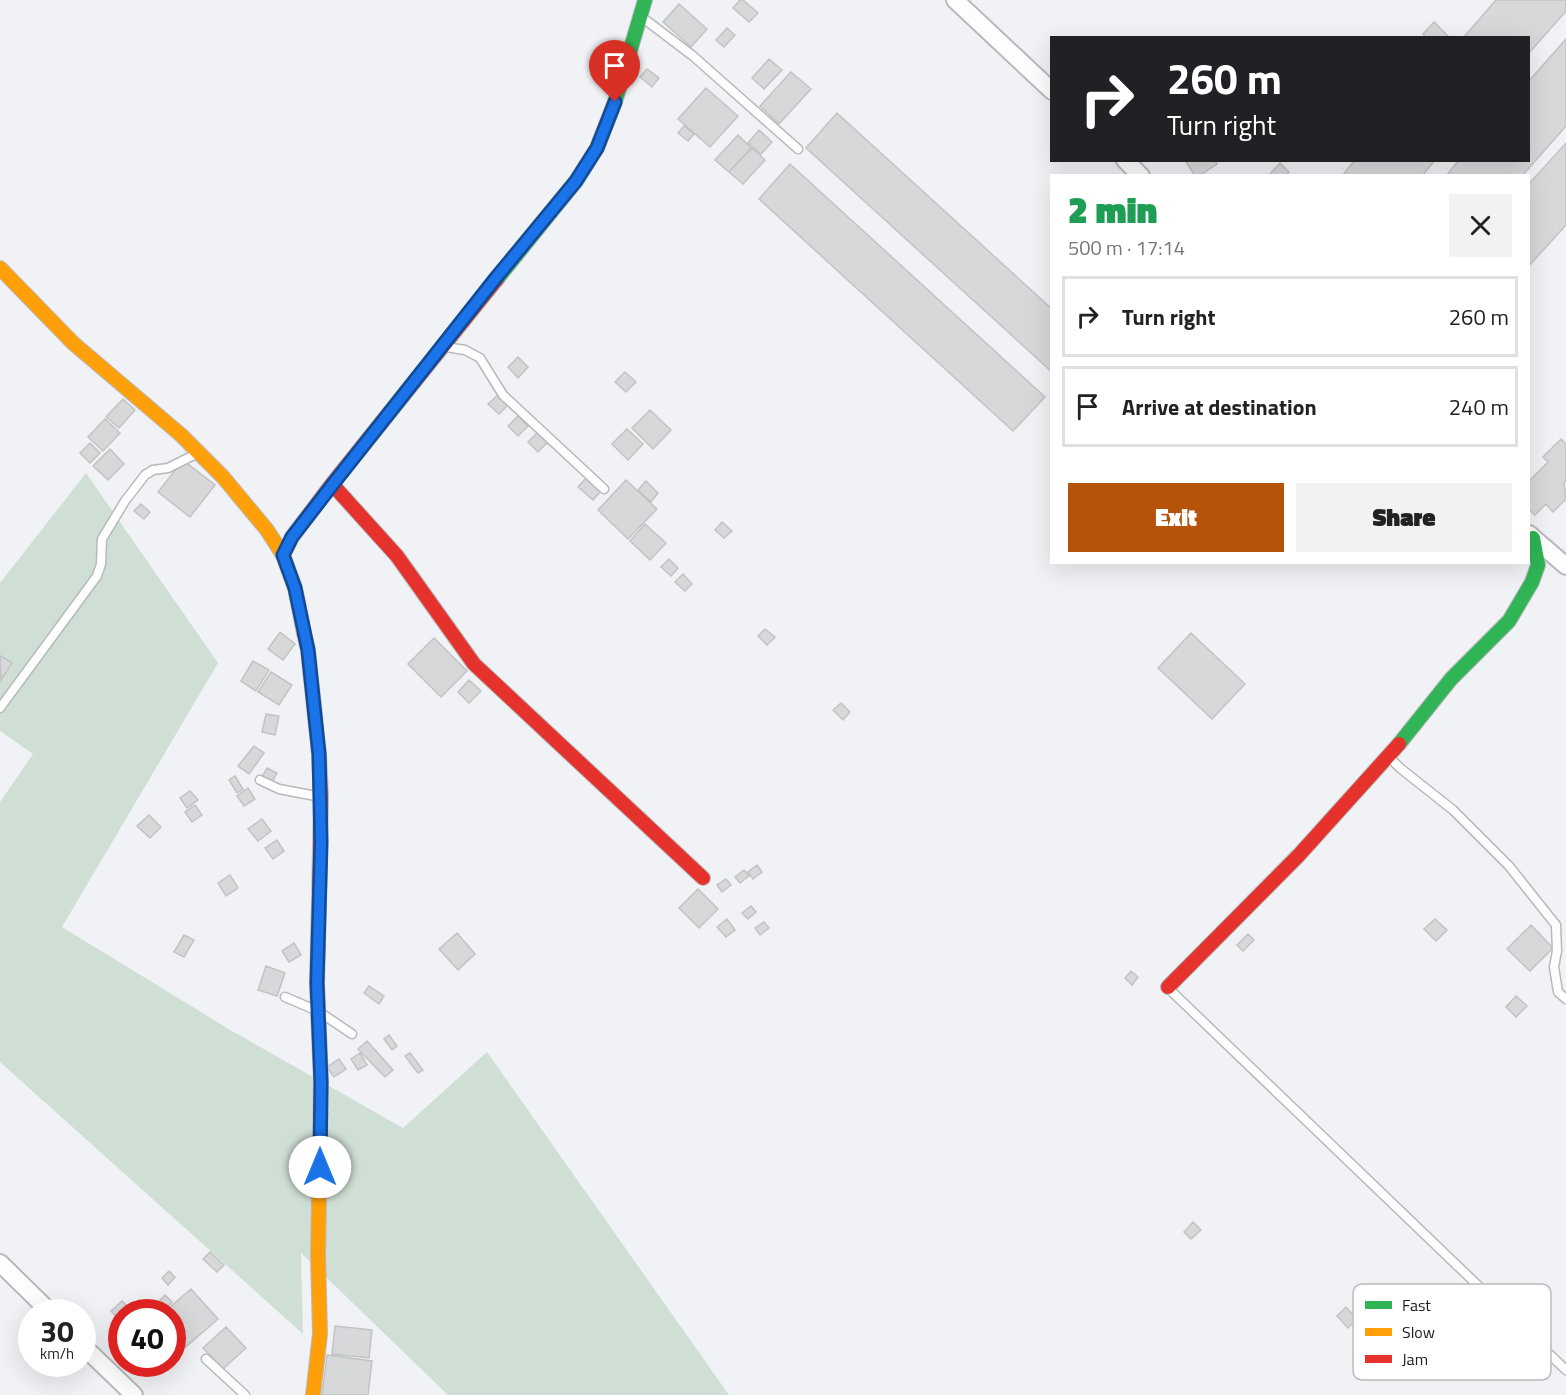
<!DOCTYPE html>
<html lang="en">
<head>
<meta charset="utf-8">
<style>
  body { margin:0; font-family:"Titillium Web",sans-serif; background:#f2f2f2; color:#222; height:100vh; display:flex; flex-direction:column; font-size:22px; white-space:nowrap }
  * { box-sizing:border-box; margin:0 }
  p { font-size:20px; color:#767676 }
  .icon { flex:none; width:33px; height:33px; fill:none; stroke:currentColor; stroke-width:2; stroke-linecap:round; stroke-linejoin:round }
  .map { position:relative; flex:1; overflow:hidden }
  .side { position:absolute; left:1050px; top:174px; width:480px; height:390px; display:flex; flex-direction:column; background:#fff; border-radius:0px; box-shadow:0 6px 24px #0002 }
  .side>* { flex:none }
  .hud { position:absolute; left:1050px; top:36px; width:480px; height:126px; border-radius:0px; box-shadow:0 6px 24px #0002; background:#202124; color:#fff; overflow:hidden }
  .speed { position:absolute; left:18px; top:1299px; display:flex; gap:12px; font-size:30px; font-weight:700; text-align:center }
  .speed>* { display:grid; place-content:center; width:78px; height:78px; border-radius:50%; background:#fff; box-shadow:0 6px 24px #0002; line-height:1 }
  .speed small { font-size:15px; font-weight:400 }
  .speed .limit { border:9px solid #d22; background:#fff; color:#111 }
  .pin { position:absolute; display:grid; place-items:center; width:51px; height:51px; color:#fff; margin:-62px -26px; border-radius:50% 50% 50% 0; rotate:-45deg; box-shadow:0 0 6px #0007 }
  .pin .icon { rotate:45deg }
  .me { position:absolute; width:66px; margin:-33px; rotate:0deg; stroke-linejoin:round; filter:drop-shadow(0 0 4px #0008) }
  .turn { display:flex; align-items:center; gap:21px; height:126px; padding:0 18px; font-size:27px }
  .turn .icon { width:78px; height:78px; stroke-width:2.5 }
  .turn b { display:block; font-size:42px; line-height:51px }
  .round { display:grid; place-items:center; flex:none; width:63px; height:63px; border-radius:0px; background:#f2f2f2 }
  .overview { display:flex; align-items:center; justify-content:space-between; height:102px; padding:0 18px }
  h1 { font-size:36px; font-weight:800; line-height:45px; color:#1e9e55 }
  .button { display:flex; gap:12px; margin-top:auto; padding:12px 18px }
  .button a { flex:1; height:69px; border-radius:0px; background:#b45309; color:#fff; font-size:24px; font-weight:800; line-height:69px; text-align:center }
  .button a+a { background:#f2f2f2; color:#222 }
  ul { padding:0; list-style:none }
  li { display:flex; align-items:center; gap:18px; height:81px; margin:0 12px 9px; padding:0 6px; border:3px solid #e0e0e0; border-radius:0px }
  li div { flex:1 }
  li b { display:block; font-size:22px }
  li em { font-style:normal }
  .map>svg:first-child { display:block }
  .green { fill:#d0dfd5 }
  .building { fill:#d6d8da; stroke:#c1c3c5; stroke-width:1.5 }
  .lines { fill:none; stroke-linecap:round; stroke-linejoin:round }
  .lane-casing { stroke:#b7b9bb; stroke-width:11 }
  .street-casing { stroke:#b7b9bb; stroke-width:20 }
  .fast-casing { stroke:#b7b9bb; stroke-width:16 }
  .slow-casing { stroke:#b7b9bb; stroke-width:16 }
  .jam-casing { stroke:#b7b9bb; stroke-width:16 }
  .lane { stroke:#fdfdfe; stroke-width:8 }
  .street { stroke:#fdfdfe; stroke-width:16 }
  .fast { stroke:#30b455; stroke-width:14 }
  .slow { stroke:#ff9f0a; stroke-width:14 }
  .jam { stroke:#e5322d; stroke-width:14 }
  .route-casing { stroke:#114b97; stroke-width:15 }
  .route { stroke:#1a73e8; stroke-width:10 }
  .key { fill:#fff; stroke:#bbbbbc; stroke-width:1.5 }
  .key-label { font-size:16px; fill:#1b1d1e }
</style>
</head>
<body>
<div class="map">
<svg width="1566" height="1395" viewBox="0 0 1566 1395">
  <rect width="100%" height="100%" fill="#f0f2f5"/>
  <path class="green" d="M86,473L218,663L62,927L232,1031L403,1128L487,1052L729,1395H448L301,1253L303,1334L0,1062V802L33,754L0,731V583Z"/>
  <path class="building" d="M740,0H743L758,13L749,22L733,8Z
    M1496,0H1566V11L1528,54V38H1463Z
    M679,4L707,29L691,47L663,22Z
    M1434,22L1448,36L1446,38H1427L1423,34Z
    M727,28L735,35L724,47L716,40Z
    M1566,39V126L1522,176H1446L1459,160H1528V82Z
    M769,59L782,70L764,89L752,78Z
    M647,69L659,78L652,87L640,77Z
    M791,72L811,89L779,124L760,106Z
    M706,88L738,116L710,147L678,119Z
    M837,113L1052,309V372L806,148Z
    M684,126L694,134L688,141L678,133Z
    M759,130L772,142L761,154L748,143Z
    M738,135L751,148L729,172L715,160Z
    M1566,143V225L1528,267V185Z
    M752,148L765,160L743,184L729,172Z
    M1185,160H1215L1217,164L1199,176H1195Z
    M1355,160H1435L1422,176H1342Z
    M1280,163L1289,172L1286,176H1268Z
    M790,164L1045,397L1013,431L759,199Z
    M518,357L528,367L518,378L508,367Z
    M625,372L636,382L626,392L615,382Z
    M499,394L509,404L499,414L488,404Z
    M123,399L135,410L119,428L106,417Z
    M650,410L671,430L653,449L632,428Z
    M518,416L528,426L518,436L508,426Z
    M105,419L120,433L103,451L88,437Z
    M627,429L643,444L628,460L612,444Z
    M538,432L548,442L538,452L528,442Z
    M1561,439L1566,444V481L1564,483L1566,499L1553,512L1546,504L1535,515L1528,509V482L1548,462L1543,457Z
    M90,443L100,453L90,463L80,453Z
    M110,449L124,464L108,480L93,466Z
    M183,460L215,485L190,517L158,492Z
    M587,477L602,490L593,500L578,487Z
    M626,480L657,509L628,539L598,510Z
    M646,481L658,493L651,502L638,490Z
    M141,504L150,512L144,519L134,511Z
    M722,522L732,531L724,538L715,530Z
    M645,524L666,543L650,560L630,541Z
    M669,559L678,568L671,576L661,567Z
    M683,574L692,584L685,591L675,582Z
    M765,629L775,637L767,645L758,636Z
    M280,632L295,644L283,660L268,649Z
    M1191,633L1245,684L1212,719L1158,668Z
    M434,638L467,671L441,697L408,664Z
    M1,656L12,663L1,680L0,657Z
    M253,661L269,670L256,691L241,681Z
    M271,672L292,685L279,705L258,692Z
    M469,680L481,691L469,703L458,692Z
    M841,703L850,712L843,720L833,710Z
    M266,714L279,716L275,735L262,732Z
    M254,746L264,753L249,774L238,766Z
    M267,768L277,773L271,784L261,779Z
    M235,776L243,789L237,793L229,780Z
    M248,788L255,799L244,806L237,796Z
    M190,791L198,800L187,808L180,798Z
    M195,805L202,815L192,822L185,812Z
    M149,815L161,827L150,838L137,826Z
    M262,819L271,831L258,841L248,829Z
    M277,840L284,851L273,859L265,848Z
    M757,865L762,872L753,879L748,872Z
    M744,870L749,876L740,883L735,877Z
    M230,875L238,888L226,896L218,883Z
    M726,879L731,885L722,892L717,885Z
    M698,889L718,909L699,928L679,908Z
    M751,906L756,912L748,919L742,913Z
    M727,919L735,930L726,937L717,927Z
    M1435,919L1447,930L1436,941L1424,929Z
    M764,922L769,928L760,935L755,928Z
    M1531,925L1553,948L1530,971L1507,949Z
    M457,933L475,954L458,970L439,949Z
    M1248,934L1254,940L1243,951L1237,945Z
    M184,935L194,940L184,957L174,952Z
    M294,943L301,955L289,962L282,951Z
    M266,966L285,973L277,996L258,990Z
    M1131,971L1138,977L1132,985L1125,978Z
    M369,986L384,996L379,1004L364,993Z
    M1516,996L1527,1006L1516,1017L1506,1007Z
    M389,1035L397,1046L392,1050L384,1039Z
    M367,1041L393,1070L385,1077L358,1049Z
    M360,1053L367,1065L358,1070L351,1059Z
    M410,1053L423,1070L418,1073L405,1056Z
    M339,1059L346,1069L334,1077L327,1067Z
    M1193,1222L1201,1230L1191,1239L1184,1232Z
    M210,1252L224,1265L217,1272L203,1259Z
    M169,1271L175,1277L168,1285L162,1278Z
    M191,1289L218,1319L180,1352L172,1344V1312H164Z
    M165,1295L172,1302L161,1312H149Z
    M122,1301L133,1312H122V1323L111,1311Z
    M1346,1307L1357,1319L1348,1328L1337,1316Z
    M335,1326L372,1330L369,1358L332,1354Z
    M226,1327L246,1348L223,1369L203,1348Z
    M327,1355L372,1361L368,1395H322Z"/>
  <g class="lines">
    <g class="lane-casing">
      <path id="lane" d="M643,18L693,56L798,149
        M446,347L465,350L480,358L503,395L604,489
        M0,708L97,576L101,564L102,539L125,501L145,475L153,470L168,468L196,454
        M1389,757L1400,768L1453,810L1509,866L1556,925L1557,951L1554,967L1558,992L1566,999
        M260,780L279,789L321,797
        M1168,988L1566,1370
        M285,997L318,1011L352,1034
        M206,1359L245,1395"/>
    </g>
    <g class="street-casing">
      <path id="street" d="M955,0L1052,91
        M1125,160L1141,176
        M1529,534L1566,566
        M0,1263L50,1312
        M82,1345L134,1395"/>
    </g>
    <g class="fast-casing">
      <path id="fast" d="M497,279L576,181L597,148L615,102L645,0
        M1399,744L1451,679L1509,621L1532,582L1538,565L1533,538"/>
    </g>
    <g class="slow-casing">
      <path id="slow" d="M0,268L73,343L181,435L223,477L267,530L283,555L295,588L304,633
        M313,1395L320,1334L318,1255L321,1082L317,983L319,900"/>
    </g>
    <g class="jam-casing">
      <path id="jam" d="M332,484L397,556L474,664L703,878
        M283,555L292,537L332,484L497,279
        M304,633L308,650L319,754L321,797L319,900
        M1168,987L1299,855L1399,744"/>
    </g>
    <use href="#lane" class="lane"/>
    <use href="#street" class="street"/>
    <use href="#fast" class="fast"/>
    <use href="#slow" class="slow"/>
    <use href="#jam" class="jam"/>
  </g>
  <g class="lines">
    <g class="route-casing">
      <path id="route" d="M320,1167L321,1082L317,983L321,843L319,754L308,650L295,588L283,555L292,537L333,484L495,279L576,181L597,148L615,102"/>
    </g>
    <use href="#route" class="route"/>
  </g>
  <rect x="1353" y="1284" width="198" height="96" rx="9" class="key"/>
  <rect x="1365" y="1301" width="27" height="8" fill="#30b455"/>
  <rect x="1365" y="1328" width="27" height="8" fill="#ff9f0a"/>
  <rect x="1365" y="1355" width="27" height="8" fill="#e5322d"/>
  <g class="key-label">
    <text x="1402" y="1311">Fast</text>
    <text x="1402" y="1338">Slow</text>
    <text x="1402" y="1365">Jam</text>
  </g>
</svg>
<div class="speed"><div>30<small>km/h</small></div><div class="limit">40</div></div>
<div class="pin" style="left:615px;top:102px;background:#d93025"><svg class="icon" aria-label="arrive" viewBox="0 0 24 24"><path d="M6 21V4h12l-3 4 3 4H6"/></svg></div>
<svg class="me" style="left:320px;top:1167px" viewBox="-20 -20 40 40"><circle r="19" fill="#fff"/><path d="M0-13L10 11 0 6-10 11z" fill="#1a73e8"/></svg>
<div class="hud">
<div class="turn"><svg class="icon" aria-label="right" viewBox="0 0 24 24"><path d="M7 20v-9h11M14 6l5 5-5 5"/></svg><div><b>260 m</b>Turn right</div></div>
</div>
<section class="side">
<div class="overview"><div><h1>2 min</h1><p>500 m · 17:14</p></div><a class="round"><svg class="icon" aria-label="close" viewBox="0 0 24 24"><path d="M6 6l12 12M18 6L6 18"/></svg></a></div>
<ul>
<li><svg class="icon" aria-label="right" viewBox="0 0 24 24"><path d="M7 20v-9h11M14 6l5 5-5 5"/></svg><div><b>Turn right</b></div><em>260 m</em></li>
<li><svg class="icon" aria-label="arrive" viewBox="0 0 24 24"><path d="M6 21V4h12l-3 4 3 4H6"/></svg><div><b>Arrive at destination</b></div><em>240 m</em></li>
</ul>
<div class="button"><a>Exit</a><a>Share</a></div>
</section>
</div>
</body>
</html>
